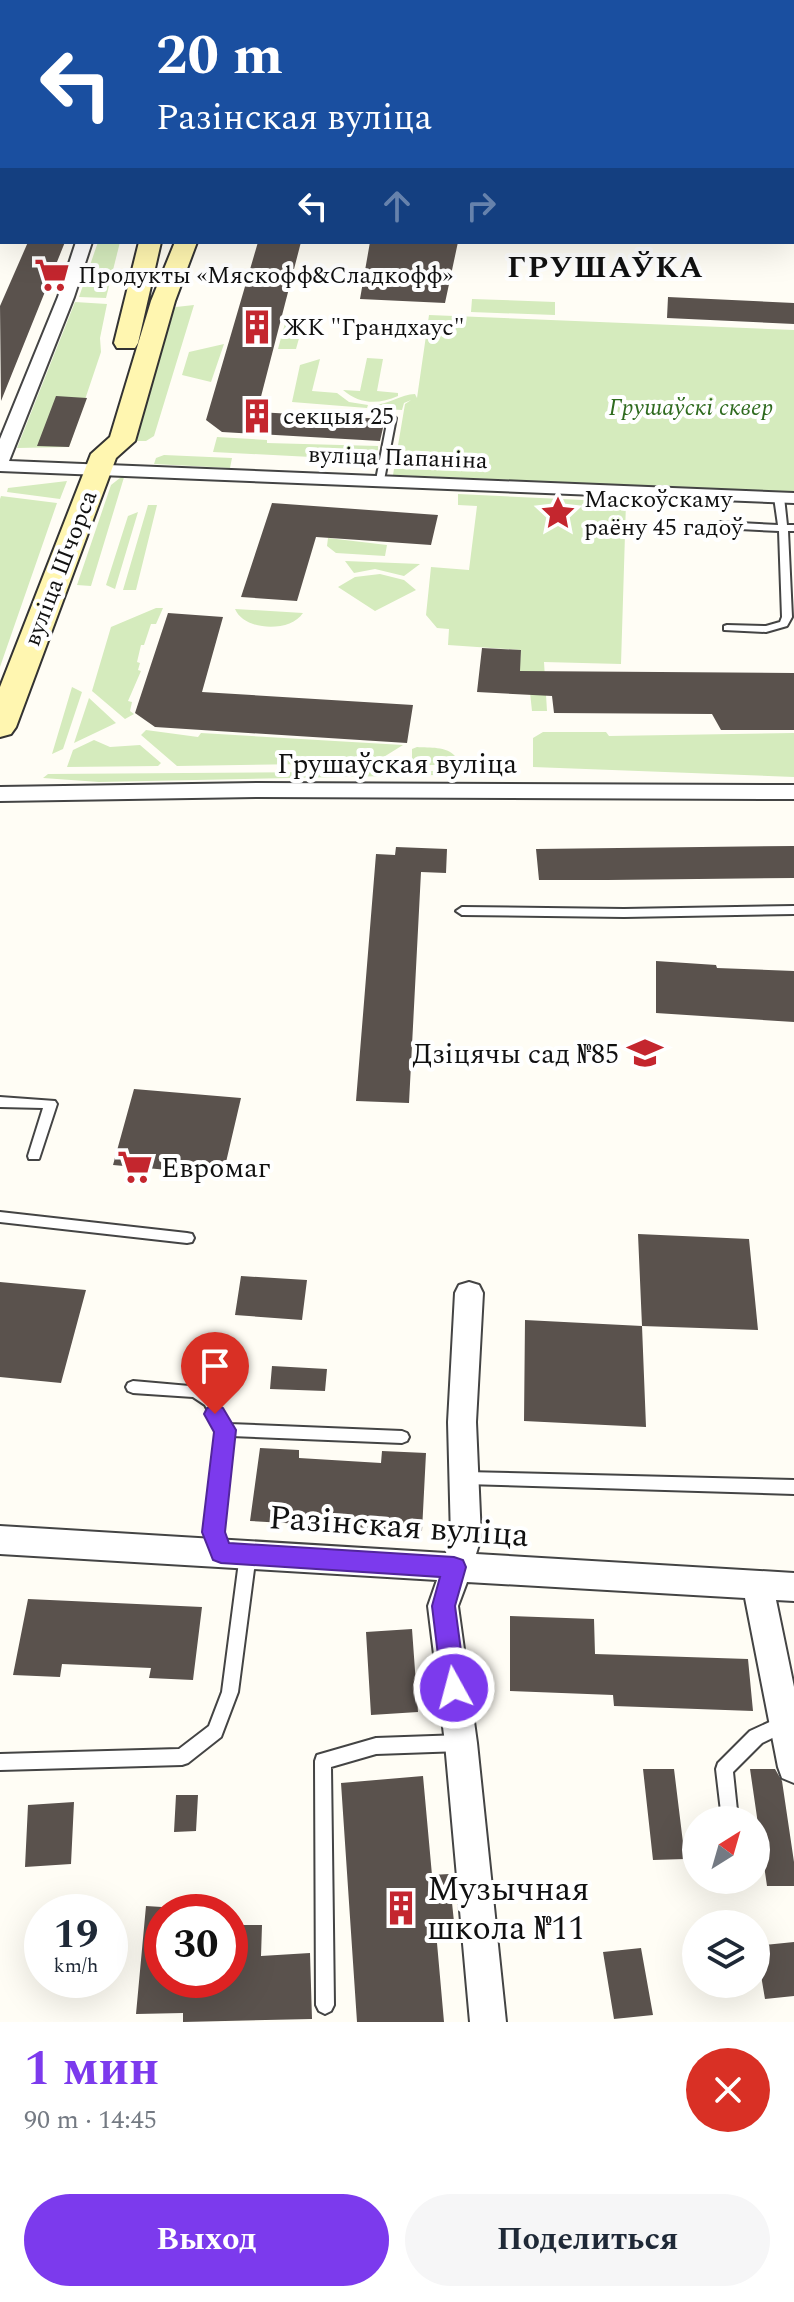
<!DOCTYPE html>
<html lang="ru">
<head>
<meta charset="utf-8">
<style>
  body { margin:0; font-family:Spectral,serif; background:#f6f6f7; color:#1f2937; height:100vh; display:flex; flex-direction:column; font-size:30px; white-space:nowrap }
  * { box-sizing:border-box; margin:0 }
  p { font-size:26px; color:#747a83 }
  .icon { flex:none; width:44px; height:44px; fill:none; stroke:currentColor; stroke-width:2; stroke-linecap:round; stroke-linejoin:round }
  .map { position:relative; height:2022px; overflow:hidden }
  .side { display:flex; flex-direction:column; background:#fff; flex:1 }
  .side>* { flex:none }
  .hud { position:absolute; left:0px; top:0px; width:794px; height:244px; box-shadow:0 8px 32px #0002; background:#1a4fa0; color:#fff; overflow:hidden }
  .needle { width:52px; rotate:37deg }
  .buttons { position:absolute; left:682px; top:1806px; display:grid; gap:16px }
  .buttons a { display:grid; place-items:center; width:88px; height:88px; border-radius:50%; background:#fff; box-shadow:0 8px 32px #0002; font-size:40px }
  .speed { position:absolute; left:24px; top:1894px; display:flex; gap:16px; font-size:40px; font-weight:700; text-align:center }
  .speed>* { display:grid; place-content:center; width:104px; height:104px; border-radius:50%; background:#fff; box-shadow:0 8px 32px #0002; line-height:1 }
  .speed small { font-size:20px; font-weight:400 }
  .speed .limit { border:12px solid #d22; background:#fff; color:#111 }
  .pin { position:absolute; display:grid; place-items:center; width:68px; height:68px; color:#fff; margin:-82px -34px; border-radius:50% 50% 50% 0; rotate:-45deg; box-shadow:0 0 8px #0007 }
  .pin .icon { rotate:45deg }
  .me { position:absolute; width:88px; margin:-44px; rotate:353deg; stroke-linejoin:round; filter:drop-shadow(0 0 6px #0008) }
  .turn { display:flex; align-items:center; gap:28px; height:168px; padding:0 24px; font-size:36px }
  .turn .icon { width:104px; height:104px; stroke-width:2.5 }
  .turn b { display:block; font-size:56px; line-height:68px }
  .lanes { display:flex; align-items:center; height:76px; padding:0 24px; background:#0003; justify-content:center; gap:40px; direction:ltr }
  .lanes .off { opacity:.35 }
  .round { display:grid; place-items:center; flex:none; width:84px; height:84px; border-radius:42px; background:#f6f6f7 }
  .headline { display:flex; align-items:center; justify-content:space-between; height:136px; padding:0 24px }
  h1 { font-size:48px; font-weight:700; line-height:60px; color:#7c3aed }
  .action { display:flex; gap:16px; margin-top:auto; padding:16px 24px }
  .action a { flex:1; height:92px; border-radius:48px; background:#7c3aed; color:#fff; font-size:32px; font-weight:700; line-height:92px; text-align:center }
  .action a+a { background:#f6f6f7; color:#1f2937 }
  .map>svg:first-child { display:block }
  .green { fill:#d5ebbd }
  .building { fill:#5a524d }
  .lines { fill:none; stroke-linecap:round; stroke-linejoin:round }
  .service-casing { stroke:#444; stroke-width:4 }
  .minor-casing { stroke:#444; stroke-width:4 }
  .tertiary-casing { stroke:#444; stroke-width:36 }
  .secondary-casing { stroke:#333; stroke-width:4 }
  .primary-casing { stroke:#222; stroke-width:4 }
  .service { fill:#fff; fill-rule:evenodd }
  .minor { fill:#fff; fill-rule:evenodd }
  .tertiary { stroke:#fff; stroke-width:32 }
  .secondary { fill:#fff6b0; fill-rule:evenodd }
  .primary { fill:#f9d66b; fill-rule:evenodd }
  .route { fill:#7c3aed; stroke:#51269a; stroke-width:2 }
  .labels { text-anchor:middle; stroke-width:8; stroke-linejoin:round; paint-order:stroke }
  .far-poi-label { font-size:24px; fill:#111; stroke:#fff; text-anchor:start }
  .far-park-label { font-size:24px; font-style:italic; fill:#2f6b1f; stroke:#fff }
  .far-street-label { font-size:24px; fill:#111; stroke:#fff }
  .street-label { font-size:28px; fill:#111; stroke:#fff }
  .poi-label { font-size:28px; fill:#111; stroke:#fff; text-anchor:end }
  .far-district-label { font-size:30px; font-weight:bold; letter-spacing:2px; fill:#111; stroke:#fff }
  .near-street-label { font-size:34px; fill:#111; stroke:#fff }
  .near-poi-label { font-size:34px; fill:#111; stroke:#fff; text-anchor:start }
</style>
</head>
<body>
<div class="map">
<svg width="794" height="2022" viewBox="0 0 794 2022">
  <rect width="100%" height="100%" fill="#fffdf5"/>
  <path class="green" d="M98,242H120L106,298L79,297Z
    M472,299L555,302V315L471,312Z
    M75,302L107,304L100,338L101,352L69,447L17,448Z
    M194,305L154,436L146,441H132L168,312L176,307Z
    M429,315L794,330V492L393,475L405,404L411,400L404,403L402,410L371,408L372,405C389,405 401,394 415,394L417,398Z
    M287,316L305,317L296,349H278Z
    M224,344L211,382L182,375L189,352Z
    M367,358L383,359L377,391L398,393V396C378,405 359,404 343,390L360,391Z
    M320,359L312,391L337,393L349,402L368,405L367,408L292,402L300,365Z
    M217,437L267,440V443L378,446V450L349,459L213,452Z
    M164,455L232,458L230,468L154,464L156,458Z
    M125,474L91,586L77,585L111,485Z
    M67,481L60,499L7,492L8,488Z
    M458,494L626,502L621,664L544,662L547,711H532L528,674L519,673L521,650L448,645L449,629L437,628L426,615L431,567L469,570L477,506L458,505Z
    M1,496L57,503L0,667V499Z
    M148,505H157L136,590H123Z
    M138,512L115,589L106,585L128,516Z
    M328,538L387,545L385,556L336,553L327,546Z
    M345,561L420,564L404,576L375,569L354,573Z
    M380,574L404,580L416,590L375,611L338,587L355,577Z
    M156,608H163L156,624H151L144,645H141L137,662L140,663L138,670L141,671L128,701L132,702L130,711L134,714L125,719L92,691L111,627Z
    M235,609L303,613C290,633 244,631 235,609Z
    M72,687L82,692L63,749L52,754Z
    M89,698L116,723L74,743Z
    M146,730L198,737L201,733L403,745L374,763L177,766L141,735Z
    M543,732H606L609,736L794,733V777L533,767V738Z
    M94,740L110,747L140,745L161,763L158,766L67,767L73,750Z
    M417,747C430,748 446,746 455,756L448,765H412V749Z
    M451,771L438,775L99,782L43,778L48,774Z"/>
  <path class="building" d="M28,242H65L1,401L0,306Z
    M258,242H301L257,412L385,419L380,441L222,432L206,420Z
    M370,242H458L445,303L360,299Z
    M668,297L794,303V324L667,318Z
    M56,396L87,398L69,447L37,446Z
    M272,503L438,515L431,545L316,537L297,601L241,597Z
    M168,613L223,617L202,692L413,705L407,743L155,727L135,713Z
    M482,648L521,650L520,671L794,673V730H721L712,714L554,713L552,696L477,692Z
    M794,846V878L608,880H539L536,849Z
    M396,847L447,849L446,873L421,872L409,1103L356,1101L376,854L395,855Z
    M656,961L716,965L717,968L794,971V1022L656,1013Z
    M134,1089L241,1098L223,1175L113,1165Z
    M638,1234L749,1239L758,1330L642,1326Z
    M241,1276L307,1280L302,1320L235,1315Z
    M0,1282L86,1290L61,1383L0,1377Z
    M525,1320L642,1326L646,1427L524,1421Z
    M272,1366L327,1369L325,1391L270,1389Z
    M260,1448L299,1450V1458L381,1463L382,1451L426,1453L422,1531L250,1521Z
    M28,1599L202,1607L193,1680L149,1678L151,1668L62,1664L60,1677L13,1675Z
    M510,1616L594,1619L595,1654L748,1659L753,1711L614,1706L613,1695L510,1691Z
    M412,1629L418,1712L371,1715L366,1632Z
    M643,1769H674L685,1859L653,1860Z
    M750,1769H775L782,1781L794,1862V1886H767Z
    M423,1776L432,1875L449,1874L456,1941L437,1943L444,2022H357L341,1783Z
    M176,1795H198L196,1831L174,1832Z
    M74,1802L71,1864L25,1867L28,1805Z
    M146,1906L162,1907V1980H230V1925H262L261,1956L310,1953L312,2019L183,2022V2013L136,2014Z
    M794,1942V1996L765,1999L756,1946Z
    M641,1948L653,2015L614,2019L603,1952Z"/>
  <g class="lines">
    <g class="service-casing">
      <path id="service" d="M392,415L396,418L384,480L380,483L376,480L388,418Z
        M779,494L784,497L787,525H794V531H788L792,617L787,626L766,632L724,630V626L727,625L766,626L780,622L782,617L779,531L720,528L715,525L720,522L778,525L774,497Z
        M794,906V914L624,917L462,915L456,911L462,907L624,909Z
        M0,1097L55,1101L57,1104L39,1159H29L28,1156L43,1108L0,1107Z
        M0,1212L187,1233L192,1234L194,1238L192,1242L187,1243L0,1222Z
        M133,1381L201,1387L215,1397L229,1424L402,1431L407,1433L409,1437L407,1441L402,1443L231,1436L221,1532L229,1552L226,1557L221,1559L216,1557L205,1532L218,1430L205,1405L193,1397L133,1393L128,1391L126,1387L128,1383Z
        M465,1472L794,1480V1494L465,1484L460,1483L458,1478L460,1473Z
        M248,1547L253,1549L256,1554L238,1692L221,1737L188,1763L182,1765L0,1770V1754L179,1749L209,1726L222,1692L240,1554L243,1549Z
        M785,1715L791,1717L793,1723L791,1729L762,1743L733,1772L738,1820H722L716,1769L718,1763L750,1731Z
        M461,1735L467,1737L469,1743L467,1749L461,1751L376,1754L331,1767L334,2005L331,2011L325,2014L319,2011L316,2005L315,1761L317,1755L376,1738Z"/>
    </g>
    <g class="minor-casing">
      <path id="minor" d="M569,0H633L634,2H570Z
        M0,205H2V214H0Z
        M76,242H92L74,297L9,461L794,493V503L0,471V439L58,297Z
        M258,783L794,785V799L258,797L0,801V787Z
        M469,1282L479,1285L483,1293L476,1422L481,1538L476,1554L794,1573V1601L776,1600L794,1687V1783L782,1778L778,1767L745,1598L467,1582L458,1606L477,1743L506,2022H470L445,1743L428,1606L437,1580L0,1554V1526L446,1553L451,1538L448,1422L455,1293L459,1285Z"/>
    </g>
    <g class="tertiary-casing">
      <path id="tertiary" d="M253,2L254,0"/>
    </g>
    <g class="secondary-casing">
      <path id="secondary" d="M139,242H161L138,343L135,348H117L114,343Z
        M175,242H197L175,301L135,441L116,458L16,727L11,734L0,737V687L91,454L110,437L151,301Z"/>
    </g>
    <g class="primary-casing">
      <path id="primary" d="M0,111H2V125H0Z
        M792,140H794V154H792Z"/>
    </g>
    <use href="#service" class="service"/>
    <use href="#minor" class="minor"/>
    <use href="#tertiary" class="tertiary"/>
    <use href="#secondary" class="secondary"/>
    <use href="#primary" class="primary"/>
  </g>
  <path class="route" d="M215,1405L223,1408L236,1430L225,1532L229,1543L454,1557L463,1560L466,1567L455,1606L466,1688L462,1696L454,1700L445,1696L442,1688L432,1606L440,1577L221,1563L213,1560L202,1532L214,1432L204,1414L207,1408Z"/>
  <defs>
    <g id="supermarket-bare" transform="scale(2.76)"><path d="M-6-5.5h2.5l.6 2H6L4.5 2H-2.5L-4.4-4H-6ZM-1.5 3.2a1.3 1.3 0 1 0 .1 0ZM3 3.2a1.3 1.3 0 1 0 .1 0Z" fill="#c4262e" stroke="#fff" stroke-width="2.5" paint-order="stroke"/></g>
    <g id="building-bare" transform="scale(2.76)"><path d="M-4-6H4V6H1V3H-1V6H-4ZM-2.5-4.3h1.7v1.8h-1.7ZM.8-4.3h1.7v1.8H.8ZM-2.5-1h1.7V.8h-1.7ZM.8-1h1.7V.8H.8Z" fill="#c4262e" stroke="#fff" stroke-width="2.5" paint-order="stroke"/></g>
    <g id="sight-bare" transform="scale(2.76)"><path d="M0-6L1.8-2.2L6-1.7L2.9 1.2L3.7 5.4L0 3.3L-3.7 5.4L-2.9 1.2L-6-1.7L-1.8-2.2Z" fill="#c4262e" stroke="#fff" stroke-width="2.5" paint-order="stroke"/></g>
    <g id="school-bare" transform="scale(2.76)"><path d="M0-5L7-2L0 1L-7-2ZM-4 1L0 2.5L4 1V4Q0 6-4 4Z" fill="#c4262e" stroke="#fff" stroke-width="2.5" paint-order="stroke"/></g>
  </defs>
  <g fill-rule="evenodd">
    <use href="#supermarket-bare" x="52" y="275"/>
    <use href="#building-bare" x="257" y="327"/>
    <use href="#building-bare" x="257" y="416"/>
    <use href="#sight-bare" x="558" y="513"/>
    <use href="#school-bare" x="645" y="1053"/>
    <use href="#supermarket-bare" x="135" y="1167"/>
    <use href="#building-bare" x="401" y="1908"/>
  </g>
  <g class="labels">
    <g class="far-poi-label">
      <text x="78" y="283">Продукты «Мяскофф&amp;Сладкофф»</text>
      <text x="283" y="335">ЖК "Грандхаус"</text>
      <text x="283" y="424">секцыя 25</text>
      <text x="584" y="507">Маскоўскаму<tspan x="584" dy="28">раёну 45 гадоў</tspan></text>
    </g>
    <g class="far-park-label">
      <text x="691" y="415">Грушаўскі сквер</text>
    </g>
    <g class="far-street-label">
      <text transform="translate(398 457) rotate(2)" y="8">вуліца Папаніна</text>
      <text transform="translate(60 568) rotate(-69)" y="8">вуліца Шчорса</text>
    </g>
    <g class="street-label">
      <text x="397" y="773">Грушаўская вуліца</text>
    </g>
    <g class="poi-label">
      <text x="619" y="1063">Дзіцячы сад №85</text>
      <text x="161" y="1177" text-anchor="start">Евромаг</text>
    </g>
    <g class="far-district-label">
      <text x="606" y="277">ГРУШАЎКА</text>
    </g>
    <g class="near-street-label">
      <text transform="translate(399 1525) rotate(4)" y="12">Разінская вуліца</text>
    </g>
    <g class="near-poi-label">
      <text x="427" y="1900">Музычная<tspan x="427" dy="39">школа №11</tspan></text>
    </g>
  </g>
</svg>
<div class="buttons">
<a><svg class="needle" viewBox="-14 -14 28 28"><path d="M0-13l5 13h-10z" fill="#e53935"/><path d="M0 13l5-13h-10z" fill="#747a83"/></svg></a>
<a><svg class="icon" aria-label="layers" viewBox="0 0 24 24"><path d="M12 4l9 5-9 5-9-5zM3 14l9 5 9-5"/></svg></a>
</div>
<div class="speed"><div>19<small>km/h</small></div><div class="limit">30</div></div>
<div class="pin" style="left:215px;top:1414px;background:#d93025"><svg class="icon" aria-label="arrive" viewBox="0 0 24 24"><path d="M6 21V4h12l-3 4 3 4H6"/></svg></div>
<svg class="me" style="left:454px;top:1688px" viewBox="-20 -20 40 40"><circle r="17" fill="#7c3aed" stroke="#fff" stroke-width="3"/><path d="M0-11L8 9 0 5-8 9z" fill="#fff"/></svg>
<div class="hud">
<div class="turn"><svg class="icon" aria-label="left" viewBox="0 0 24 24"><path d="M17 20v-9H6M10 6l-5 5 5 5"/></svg><div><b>20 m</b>Разінская вуліца</div></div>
<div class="lanes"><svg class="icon" aria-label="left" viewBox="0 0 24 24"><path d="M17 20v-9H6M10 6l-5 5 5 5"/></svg><svg class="icon off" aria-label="ahead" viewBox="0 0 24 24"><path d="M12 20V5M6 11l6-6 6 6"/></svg><svg class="icon off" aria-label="right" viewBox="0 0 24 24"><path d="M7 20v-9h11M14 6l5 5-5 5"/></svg></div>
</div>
</div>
<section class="side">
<div class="headline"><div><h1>1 мин</h1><p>90 m · 14:45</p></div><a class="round" style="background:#d93025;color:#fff"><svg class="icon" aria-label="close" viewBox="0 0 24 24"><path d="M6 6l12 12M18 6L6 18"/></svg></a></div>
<div class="action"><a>Выход</a><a>Поделиться</a></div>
</section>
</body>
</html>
